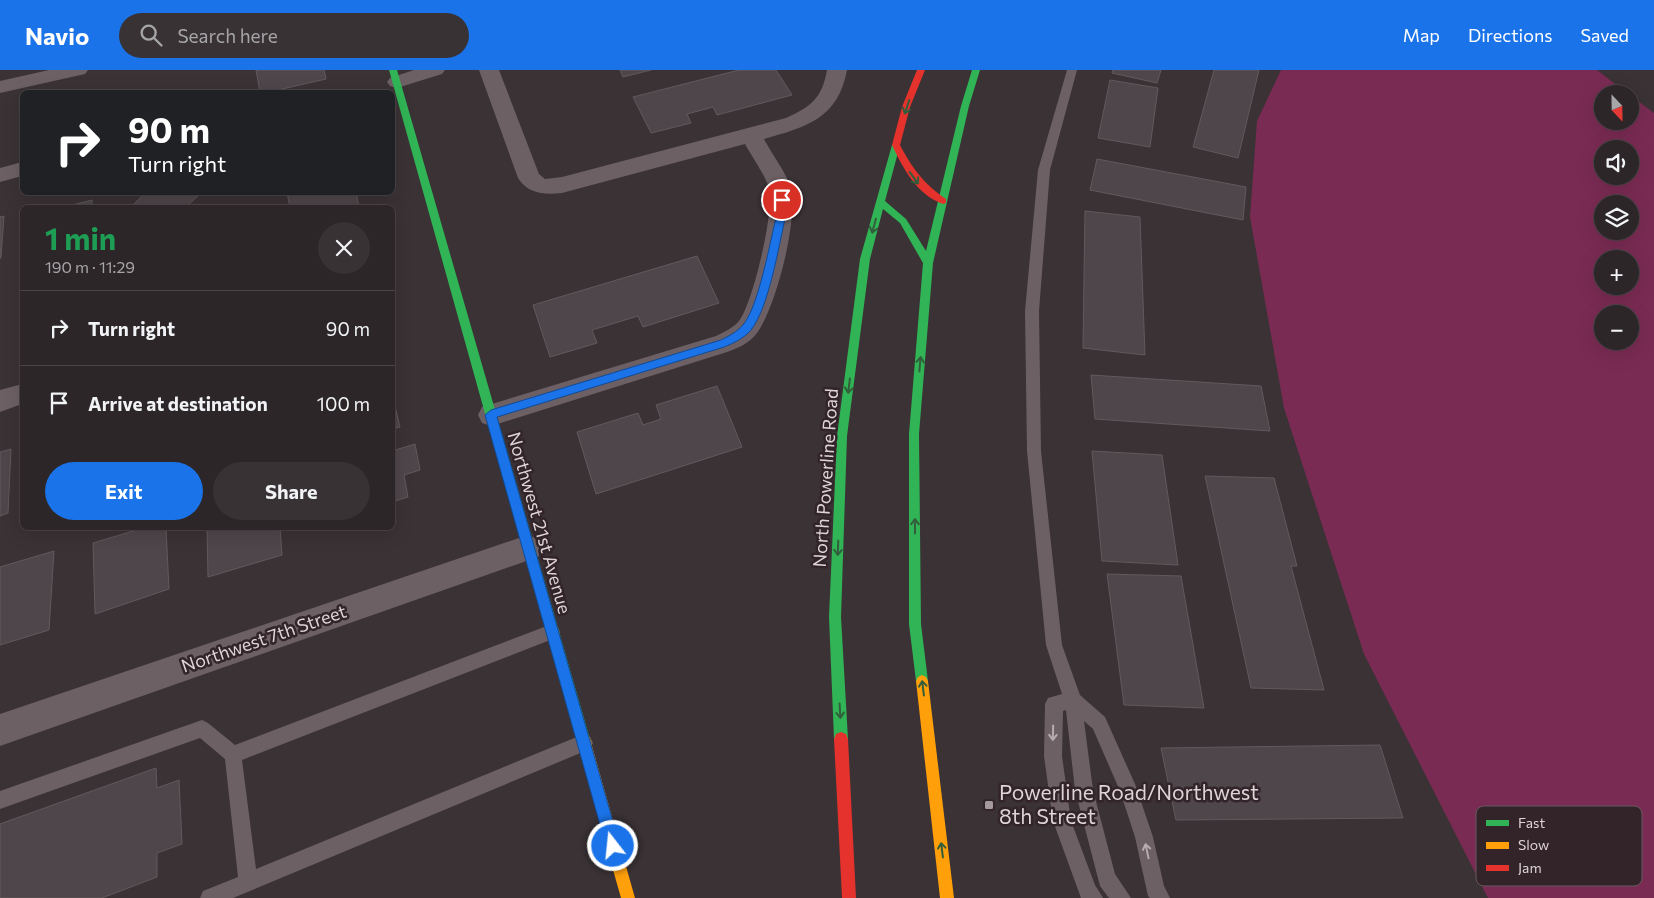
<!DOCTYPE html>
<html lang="en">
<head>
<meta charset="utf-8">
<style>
  body { margin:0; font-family:Commissioner,sans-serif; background:#383234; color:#f1f3f6; height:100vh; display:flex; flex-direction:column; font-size:19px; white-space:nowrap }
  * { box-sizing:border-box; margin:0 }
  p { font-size:16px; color:#a6a5a8 }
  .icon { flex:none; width:28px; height:28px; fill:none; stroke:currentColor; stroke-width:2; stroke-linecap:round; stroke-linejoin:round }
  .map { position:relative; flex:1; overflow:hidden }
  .details { position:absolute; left:20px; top:135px; width:375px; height:325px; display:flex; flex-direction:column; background:#2c2628; border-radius:8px; box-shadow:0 5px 20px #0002,0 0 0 1px #484345 }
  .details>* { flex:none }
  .hud { position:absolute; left:20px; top:20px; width:375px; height:105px; border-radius:8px; box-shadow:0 5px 20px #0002,0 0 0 1px #484345; background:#202124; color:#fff; overflow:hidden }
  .needle { width:32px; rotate:158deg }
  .buttons { position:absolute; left:1594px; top:15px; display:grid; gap:10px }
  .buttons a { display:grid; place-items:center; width:45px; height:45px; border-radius:50%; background:#2c2628; box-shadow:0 5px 20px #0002,0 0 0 1px #484345; font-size:25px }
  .pin { position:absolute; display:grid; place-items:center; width:42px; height:42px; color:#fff; margin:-21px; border:2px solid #fff; border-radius:50%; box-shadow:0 1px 5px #0007 }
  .me { position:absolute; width:55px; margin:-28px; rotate:344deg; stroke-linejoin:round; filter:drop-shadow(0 0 4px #0008) }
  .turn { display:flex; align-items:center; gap:18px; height:105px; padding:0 25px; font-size:22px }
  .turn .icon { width:65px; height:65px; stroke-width:2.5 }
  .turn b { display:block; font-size:35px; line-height:42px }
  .round { display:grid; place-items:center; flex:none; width:52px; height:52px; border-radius:26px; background:#383234 }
  .headline { display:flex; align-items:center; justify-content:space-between; height:85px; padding:0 25px }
  h1 { font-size:30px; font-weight:700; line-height:38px; color:#1e9e55 }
  .button { display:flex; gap:10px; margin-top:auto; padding:10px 25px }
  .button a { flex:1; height:58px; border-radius:30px; background:#1a73e8; color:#fff; font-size:20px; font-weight:700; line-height:58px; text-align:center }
  .button a+a { background:#383234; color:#f1f3f6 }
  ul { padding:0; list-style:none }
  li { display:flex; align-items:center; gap:15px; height:75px; padding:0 25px; border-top:1px solid #484345 }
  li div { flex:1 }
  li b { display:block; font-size:19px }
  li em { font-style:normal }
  header { display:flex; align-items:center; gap:30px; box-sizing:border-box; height:70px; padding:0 25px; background:#1a73e8; color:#fff }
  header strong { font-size:24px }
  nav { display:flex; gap:28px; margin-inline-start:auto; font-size:18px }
  .search { width:350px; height:45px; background:#383234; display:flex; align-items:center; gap:12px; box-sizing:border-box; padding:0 18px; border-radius:28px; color:#a6a5a8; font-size:19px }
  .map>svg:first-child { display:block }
  .water { fill:#7a2b53; fill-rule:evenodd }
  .building { fill:#4e464a; stroke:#615a5d }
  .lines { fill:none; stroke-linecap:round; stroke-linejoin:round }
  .lane { fill:#6c6065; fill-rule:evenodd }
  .street { fill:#6c6065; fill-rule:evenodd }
  .fast { fill:#30b455; fill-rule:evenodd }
  .slow { fill:#ff9f0a; fill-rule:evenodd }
  .jam { fill:#e5322d; fill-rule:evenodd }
  .oneway { stroke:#325e3b }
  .oneway2 { stroke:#b6abb0 }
  .route { fill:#1a73e8; stroke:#114b97 }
  .poi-dot { fill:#a59b9f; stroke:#33242a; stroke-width:2 }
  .labels { text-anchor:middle; stroke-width:5; stroke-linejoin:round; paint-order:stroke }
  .street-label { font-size:18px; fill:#ded4d8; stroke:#33242a }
  .near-poi-label { font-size:21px; fill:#ded4d8; stroke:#33242a; text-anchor:start }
  .key { fill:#33242a; stroke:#66595e; stroke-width:1 }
  .key-label { font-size:14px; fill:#ded4d8 }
</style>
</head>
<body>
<header>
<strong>Navio</strong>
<div class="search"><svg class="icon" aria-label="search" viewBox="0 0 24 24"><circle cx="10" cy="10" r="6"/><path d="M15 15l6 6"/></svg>Search here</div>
<nav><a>Map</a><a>Directions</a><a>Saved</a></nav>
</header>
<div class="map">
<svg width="1654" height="828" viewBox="0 0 1654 828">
  <rect width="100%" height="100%" fill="#3a3235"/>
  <path class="water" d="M1281,0H1597L1628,24H1602V51H1630V25L1654,43V828H1488L1364,584L1284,338L1250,147L1257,51ZM1602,79H1630V106H1602ZM1602,134H1630V161H1602ZM1602,189H1630V216H1602ZM1602,244H1630V271H1602Z"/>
  <path class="building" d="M256,0H324L326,9L269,22H260Z
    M620,0H651L623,7Z
    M739,0H776L792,25L717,45L713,37L687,44L691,53L651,63L633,27Z
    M1113,0H1161L1157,13L1112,3Z
    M1214,0H1259L1238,88L1193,77Z
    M1110,10L1158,18L1150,77L1098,68Z
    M1097,89L1246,117L1243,150L1090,120Z
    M146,122H202L185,138L132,136Z
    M287,122H356L359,137L290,138Z
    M92,130V138H61Z
    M1085,141L1140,147L1145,285L1083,278Z
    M4,146L1,188H0V147Z
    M697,186L719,233L643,257L638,246L592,260L597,273L550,287L533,235Z
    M1091,305L1261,316L1270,361L1095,349Z
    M717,316L742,377L596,424L577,362L638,343L643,355L661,349L656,335Z
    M392,324L400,357L392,359Z
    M415,374L420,400L404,405L408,427L392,432V381Z
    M11,379L8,443L0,446V382Z
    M1092,381L1162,385L1178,495L1102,491Z
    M1205,406L1274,408L1297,496H1291L1324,620L1251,618Z
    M143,458H166L169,519L95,544L93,473Z
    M207,458H280L282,485L208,507Z
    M54,481L49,560L0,575V497Z
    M1107,504L1181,506L1204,638L1124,635Z
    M1380,675L1403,748L1176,750L1161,678Z
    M156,698L157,718L179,710L182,774L157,783V807L102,828H0V754Z"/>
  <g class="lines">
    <path class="lane" d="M1067,0H1077L1050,100L1039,241L1041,381L1062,575L1080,625L1105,647L1135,714L1153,767L1164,816L1170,828H1150L1148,826L1135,767L1120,721L1093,659L1084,651L1093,720L1115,804L1131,828H1109L1100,816L1075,720L1066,640L1063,641L1062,686L1071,751L1095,815L1103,828H1081L1053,751L1044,686L1045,634L1048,628L1062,624L1046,575L1027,381L1025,241L1038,100Z
      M552,554L558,557L560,562L558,567L242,690L256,799L584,664L590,667L593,673L590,679L233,828H200L203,821L238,807L225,689L200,668L0,739V721L202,650L208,653L235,675Z"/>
    <path class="street" d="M49,0H88L85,4L0,23V11Z
      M414,0H445L442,4L397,18L390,16L387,12L390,8Z
      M479,0H499L539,104L545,109L562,107L786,48C812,36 822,28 827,0H847C838,49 806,57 764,69C770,81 789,107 791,119C798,151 776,237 757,263C749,274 736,279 724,283L491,356L482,353L478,345L482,337L716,266C724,262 733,258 739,251C753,233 775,139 769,118C764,103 752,87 745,74L562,123C545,125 528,124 518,108Z
      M22,92V106L0,112V98Z
      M22,314V334L0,342V320Z
      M528,465L538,469L542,478L538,487L0,676V644Z"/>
    <path class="fast" d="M389,0H397L590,669L588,674L583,676L578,674L576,669Z
      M972,0H980L969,36L933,193L919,364L921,554L928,611L926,615L922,617L918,615L916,611L909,554V364L923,193L900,153L883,139L870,189L847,366L841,547L848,669L846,674L841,676L836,674L834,669L829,547L837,366L860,189L892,75L896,72L900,75L885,131L906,149L926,181L961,36Z"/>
    <path class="slow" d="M922,605L926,607L928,611L954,828H940L916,611L918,607Z
      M583,662L588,664L590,669L635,828H621L576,669L578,664Z"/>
    <path class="jam" d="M917,0H925L910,37L900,75C912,98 924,114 946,129V133L943,134C917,125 903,98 892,75L902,37Z
      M841,662L846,664L848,669L856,828H842L834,669L836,664Z"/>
  </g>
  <defs><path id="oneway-shaft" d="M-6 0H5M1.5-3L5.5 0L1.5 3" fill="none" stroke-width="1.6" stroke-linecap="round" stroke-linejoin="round" transform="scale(1.25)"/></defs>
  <g class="oneway">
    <use href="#oneway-shaft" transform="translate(907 37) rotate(108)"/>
    <use href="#oneway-shaft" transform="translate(914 108) rotate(54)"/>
    <use href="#oneway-shaft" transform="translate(874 156) rotate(105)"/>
    <use href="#oneway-shaft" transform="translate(920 294) rotate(-85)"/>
    <use href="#oneway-shaft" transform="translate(849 316) rotate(97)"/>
    <use href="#oneway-shaft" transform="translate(915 456) rotate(-90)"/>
    <use href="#oneway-shaft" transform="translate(838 478) rotate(92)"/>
    <use href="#oneway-shaft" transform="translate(923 618) rotate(-97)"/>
    <use href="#oneway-shaft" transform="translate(840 641) rotate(87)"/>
    <use href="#oneway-shaft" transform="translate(942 780) rotate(-97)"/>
  </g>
  <g class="oneway2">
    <use href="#oneway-shaft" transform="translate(1053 663) rotate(91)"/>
    <use href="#oneway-shaft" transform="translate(1147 781) rotate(-102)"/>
  </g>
  <path class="route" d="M782,127L786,130V144C779,175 769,237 751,260C744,268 734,273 724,277L497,347L620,776L618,781L613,783L608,781L606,776L485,345L491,340L721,270C729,266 737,262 743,255C759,236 770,171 777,144V130Z"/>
  <rect class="poi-dot" x="984" y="730" width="10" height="10" rx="2.5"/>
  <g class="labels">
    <g class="street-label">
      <text transform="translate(826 408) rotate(-86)" y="6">North Powerline Road</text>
      <text transform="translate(539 453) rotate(74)" y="6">Northwest 21st Avenue</text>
      <text transform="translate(264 569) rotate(-19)" y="6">Northwest 7th Street</text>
    </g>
    <g class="near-poi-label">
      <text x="999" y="730">Powerline Road/Northwest<tspan x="999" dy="24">8th Street</tspan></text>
    </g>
  </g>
  <rect x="1476" y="736" width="166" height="80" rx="8" class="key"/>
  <rect x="1486" y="750" width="23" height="6" fill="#30b455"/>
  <rect x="1486" y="772" width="23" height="7" fill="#ff9f0a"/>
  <rect x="1486" y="795" width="23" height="6" fill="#e5322d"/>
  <g class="key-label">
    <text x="1518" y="758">Fast</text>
    <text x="1518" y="780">Slow</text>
    <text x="1518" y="803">Jam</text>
  </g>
</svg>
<div class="buttons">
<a><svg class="needle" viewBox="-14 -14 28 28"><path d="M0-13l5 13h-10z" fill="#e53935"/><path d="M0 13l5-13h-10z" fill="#a6a5a8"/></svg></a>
<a><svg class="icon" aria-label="sound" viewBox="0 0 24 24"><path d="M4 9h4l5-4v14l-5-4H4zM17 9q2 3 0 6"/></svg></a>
<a><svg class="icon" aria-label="layers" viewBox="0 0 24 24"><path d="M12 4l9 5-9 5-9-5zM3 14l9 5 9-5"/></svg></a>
<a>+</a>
<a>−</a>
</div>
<div class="pin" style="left:782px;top:130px;background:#d93025"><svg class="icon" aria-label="arrive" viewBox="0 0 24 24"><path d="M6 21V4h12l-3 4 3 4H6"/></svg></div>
<svg class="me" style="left:613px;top:776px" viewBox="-20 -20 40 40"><circle r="17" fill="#1a73e8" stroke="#fff" stroke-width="3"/><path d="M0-11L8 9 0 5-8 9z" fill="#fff"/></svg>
<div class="hud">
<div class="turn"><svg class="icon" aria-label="right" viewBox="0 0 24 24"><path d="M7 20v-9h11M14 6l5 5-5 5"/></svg><div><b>90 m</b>Turn right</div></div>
</div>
<section class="details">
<div class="headline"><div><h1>1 min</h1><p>190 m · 11:29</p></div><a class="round"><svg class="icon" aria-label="close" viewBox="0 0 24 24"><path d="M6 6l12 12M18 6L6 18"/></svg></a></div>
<ul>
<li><svg class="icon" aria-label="right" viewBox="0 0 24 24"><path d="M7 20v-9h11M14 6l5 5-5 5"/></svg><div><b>Turn right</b></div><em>90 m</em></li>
<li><svg class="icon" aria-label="arrive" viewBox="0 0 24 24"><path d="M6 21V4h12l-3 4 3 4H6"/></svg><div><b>Arrive at destination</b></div><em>100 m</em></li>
</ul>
<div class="button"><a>Exit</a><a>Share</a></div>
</section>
</div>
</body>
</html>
